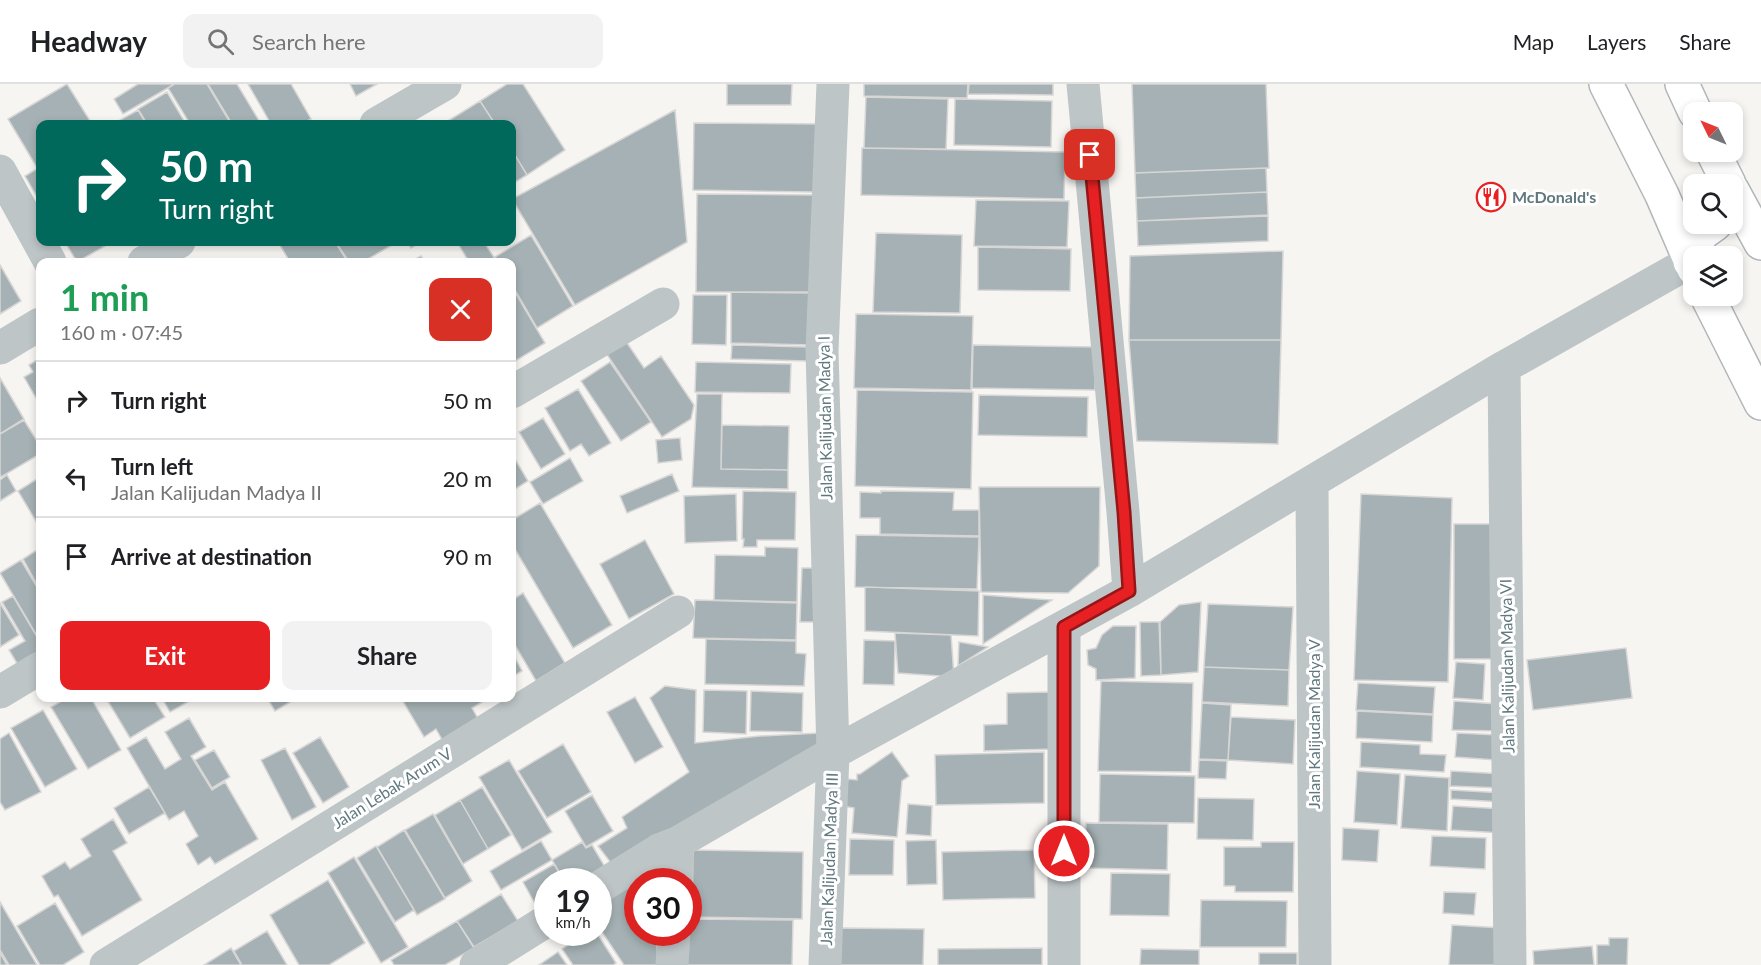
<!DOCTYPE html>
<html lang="en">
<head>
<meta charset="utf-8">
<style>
  body { margin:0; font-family:Lato,sans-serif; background:#f2f2f2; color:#202124; height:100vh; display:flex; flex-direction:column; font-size:22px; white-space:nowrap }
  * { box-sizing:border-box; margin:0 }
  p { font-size:20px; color:#757577 }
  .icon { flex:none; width:33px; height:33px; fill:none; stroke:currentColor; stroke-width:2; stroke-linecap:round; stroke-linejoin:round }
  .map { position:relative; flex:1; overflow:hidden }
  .panel { position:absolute; left:36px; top:174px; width:480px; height:444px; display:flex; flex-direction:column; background:#fff; border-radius:12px; box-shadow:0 3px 9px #0003 }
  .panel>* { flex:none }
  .top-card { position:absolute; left:36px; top:36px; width:480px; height:126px; border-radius:12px; box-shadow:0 3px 9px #0003; background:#00695c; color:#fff; overflow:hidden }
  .needle { width:39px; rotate:313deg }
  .buttons { position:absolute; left:1683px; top:18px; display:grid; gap:12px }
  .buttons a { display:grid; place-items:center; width:60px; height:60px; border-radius:12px; background:#fff; box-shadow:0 3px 9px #0003; font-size:30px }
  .speed { position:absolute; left:534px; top:784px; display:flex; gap:12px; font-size:30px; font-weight:700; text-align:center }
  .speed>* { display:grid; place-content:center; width:78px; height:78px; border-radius:50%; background:#fff; box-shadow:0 3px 9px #0003; line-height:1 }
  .speed small { font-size:15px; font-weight:400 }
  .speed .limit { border:9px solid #d22; background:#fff; color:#111 }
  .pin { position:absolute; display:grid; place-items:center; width:51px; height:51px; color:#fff; margin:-26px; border-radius:12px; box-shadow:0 3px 9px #0006 }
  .me { position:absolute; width:66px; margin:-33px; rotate:0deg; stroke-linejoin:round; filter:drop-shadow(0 0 4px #0008) }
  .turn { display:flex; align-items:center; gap:21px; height:126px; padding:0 24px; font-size:27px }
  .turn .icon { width:78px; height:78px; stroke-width:2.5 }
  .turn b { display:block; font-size:42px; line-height:51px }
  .round { display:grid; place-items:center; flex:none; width:63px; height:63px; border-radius:12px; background:#f2f2f2 }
  .overview { display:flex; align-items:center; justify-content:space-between; height:102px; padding:0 24px }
  h1 { font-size:36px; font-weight:700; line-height:45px; color:#1e9e55 }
  .button { display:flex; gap:12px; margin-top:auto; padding:12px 24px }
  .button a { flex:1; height:69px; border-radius:12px; background:#e72123; color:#fff; font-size:24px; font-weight:700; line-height:69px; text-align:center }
  .button a+a { background:#f2f2f2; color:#202124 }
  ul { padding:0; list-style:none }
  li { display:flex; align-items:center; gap:18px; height:78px; padding:0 24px; border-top:2px solid #e0e0e0 }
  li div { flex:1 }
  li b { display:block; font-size:22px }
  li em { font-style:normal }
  header { display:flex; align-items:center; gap:36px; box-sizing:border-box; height:84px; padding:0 30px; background:#fff; border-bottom:2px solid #e0e0e0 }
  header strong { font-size:28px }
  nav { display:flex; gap:33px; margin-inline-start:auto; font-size:21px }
  .search { width:420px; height:54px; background:#f2f2f2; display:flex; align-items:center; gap:15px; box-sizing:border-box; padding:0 21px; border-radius:12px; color:#757577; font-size:22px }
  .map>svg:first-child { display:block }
  .building { fill:#a5b1b4; stroke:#d7d6d5; stroke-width:1.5 }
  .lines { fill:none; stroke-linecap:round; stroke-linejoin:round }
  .primary-casing { stroke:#b0b7b9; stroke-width:36 }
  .street { stroke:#bec5c7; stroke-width:33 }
  .primary { stroke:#fff; stroke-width:33 }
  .route-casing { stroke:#961517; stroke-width:15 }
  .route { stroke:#e72123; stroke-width:10 }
  .labels { text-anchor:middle; stroke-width:6; stroke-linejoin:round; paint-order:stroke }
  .poi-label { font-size:16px; font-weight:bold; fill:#60787e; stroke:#fff; text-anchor:start }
  .street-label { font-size:16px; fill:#60787e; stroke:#fff }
</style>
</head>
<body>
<header>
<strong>Headway</strong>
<div class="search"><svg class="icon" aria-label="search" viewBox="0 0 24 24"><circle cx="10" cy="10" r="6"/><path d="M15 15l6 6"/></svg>Search here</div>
<nav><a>Map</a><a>Layers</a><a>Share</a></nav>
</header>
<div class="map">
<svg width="1761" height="881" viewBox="0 0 1761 881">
  <rect width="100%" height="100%" fill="#f6f5f2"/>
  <path class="building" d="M67,0L92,40H40V80L36,82L8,35Z
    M138,0H172L173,1L123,30L114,15Z
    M174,0H207L231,40H190L168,4Z
    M208,0H237L261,40H232Z
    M248,0H291L311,35L302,40H271Z
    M350,0H377L356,12Z
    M507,0H523L565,66L527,91L512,66V40H495L480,17Z
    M727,0H792L791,21H727Z
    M864,0H968L967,14L864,12Z
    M969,0H1053V11L968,10Z
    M1132,0H1266L1269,84L1135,89Z
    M167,8L186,40H147L138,25Z
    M866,13L948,15L946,65L864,64Z
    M955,15L1052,17L1051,63L954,61Z
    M480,17L495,40H443Z
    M138,26L146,40H113Z
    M675,26L687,158L575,221L512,115Z
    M694,39L816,40L815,108L693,106Z
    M862,64L1065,68L1064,115L861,111Z
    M512,66L527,91L512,100Z
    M40,83V118L25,92Z
    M1266,84L1267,108L1136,114L1135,89Z
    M1267,108L1268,131L1137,137L1136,114Z
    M697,110L814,111L813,208H696Z
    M976,116L1069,117L1067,163L974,162Z
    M1268,132V157L1138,162L1137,137Z
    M876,149L962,151L960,229L873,228Z
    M531,151L573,222L537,244L512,201V178H498L495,173Z
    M65,158H112L77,178Z
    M278,158H335L348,178H290Z
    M336,158H390L392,161L363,178H349Z
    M407,158H421L411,164Z
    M457,158H484L497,178H467H469Z
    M978,163L1071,165L1070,207L978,206Z
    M1283,167L1281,256H1129L1130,172Z
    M421,172L425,178H410Z
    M0,181L21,217L0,230Z
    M512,203L545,259L512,279Z
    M731,208L813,209L811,261L731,259Z
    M693,211H727L726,261L692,260Z
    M856,230L973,232L971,306L854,304Z
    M625,256L644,284L661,272L694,321L691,335L662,353L606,269Z
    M1129,256H1281L1278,360L1137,357Z
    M732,261L807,263V277L731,275Z
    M973,261L1096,263L1095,306L972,304Z
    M40,274V321L24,293L33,288L29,281Z
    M610,278L651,338L621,357L581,297Z
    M696,278L791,280L790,309L695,308Z
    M0,294L24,335L0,350Z
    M578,305L611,359L589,372L581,360L570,367L545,324Z
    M857,306L973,308L971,405L855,402Z
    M697,310H722L721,385L788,386V405L692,403Z
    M979,311L1088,313L1087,353L978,351Z
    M543,334L565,370L541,385L519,348Z
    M24,336L40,362V370L1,393L0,390V350Z
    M722,341L789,342L788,386L721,385Z
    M680,354L682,376L658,379L656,356Z
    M512,370L528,397L512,407Z
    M570,374L583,397L543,420L530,398Z
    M672,390L679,407L627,429L620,412Z
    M7,391L16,407L0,417V396Z
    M40,393V444L18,407Z
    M979,403H1100L1099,482L1068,509L981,508Z
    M743,407L796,408L795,456H757V463H743L744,455H742Z
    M881,407L954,408L953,426H979V452L880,450V434H860V408L881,409Z
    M736,410L737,457L685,459L684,412Z
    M1361,410L1452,414L1448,598L1354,596Z
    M540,419L612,541L573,564L512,460V436Z
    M1454,440H1497V575H1454Z
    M856,451L979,453L977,505L855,503Z
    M645,456L674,510L629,535L600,480Z
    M765,463L798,464L797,518L714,516L715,471L765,472Z
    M40,464V506L23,475Z
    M21,476L40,508V557L0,489Z
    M802,484H822L820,538H800Z
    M865,503L979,507L978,552L865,547Z
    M523,509L565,579L536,597L512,556V516Z
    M983,511L1052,516L983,560Z
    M13,512L40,558V575L21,586L9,566L25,557L2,518Z
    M695,516L797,519L796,556L693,554Z
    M1201,518L1198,588L1161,591L1160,538L1179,521Z
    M0,519L19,551L0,563Z
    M1208,520L1293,523L1289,586L1204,583Z
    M1140,538H1159L1161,591L1141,592Z
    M1113,542H1136L1135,594L1096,596V585L1088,581L1087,566L1096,564L1102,551Z
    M895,549L951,551L954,593L898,589Z
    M706,555L796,557V569L806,570L804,602L705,600Z
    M864,556L895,557L894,601L863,600Z
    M959,558L988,563L958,582Z
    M1626,564L1632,614L1533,626L1527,576Z
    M512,568L522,587L512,593Z
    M1456,578L1485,580L1483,616L1453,614Z
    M1204,583L1289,586L1288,622L1202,618Z
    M1101,597L1193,599L1191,688L1098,687Z
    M1358,599L1435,603L1433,630L1356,626Z
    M665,602L696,606L695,659L760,652L820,649L817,677L611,779L598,762L627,744L622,733L689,688L650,614Z
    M704,606L747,607L746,650L703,648Z
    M751,607L803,609L802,648L750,647Z
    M1050,608L1054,665L984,667V641L1007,640V609Z
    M635,613L663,663L635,679L607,628Z
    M67,614H91L121,666L88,685L51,623Z
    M106,614H153L165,633L130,654Z
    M162,614H195L170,628Z
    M267,614H297L275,627Z
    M401,614H489L472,624L480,638L444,659L436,645L424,653Z
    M1454,617L1498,620V647L1452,646Z
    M1202,619L1231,621L1228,676L1199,675Z
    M43,626L77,685L45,703L11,644Z
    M1357,627L1433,631L1432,658L1356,654Z
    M1231,633L1295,636L1293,680L1228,676Z
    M189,634L206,663L191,672L212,706L225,698L258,755L215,780L210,773L198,781L186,760L198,752L184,727L169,736L127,664L146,653L165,685L181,675L165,648Z
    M9,649L41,708L5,726L0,718V655Z
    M1457,649L1498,651L1496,676L1455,673Z
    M320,653L349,703L323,719L293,669Z
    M1361,658L1420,661V670L1446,671L1444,688L1360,683Z
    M563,660L591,708L547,734L518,687Z
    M285,664L316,723L292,736L261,676Z
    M214,666L230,693L212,704L195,676Z
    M892,668L909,692L902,697L897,753L852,749L854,724L843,722L848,695L857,696V690H860Z
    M1044,668V719L936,721L935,671Z
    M509,676L552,748L522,766L479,693Z
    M1199,676L1227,677L1226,695L1198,694Z
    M1357,687L1400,690L1397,741L1354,738Z
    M1451,687L1503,690L1502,704L1450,702Z
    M1100,690L1195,692L1194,739L1099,738Z
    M1405,691L1449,694L1447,747L1401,744Z
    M149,703L165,729L129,750L114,724Z
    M482,703L511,751L488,765L460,716Z
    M1451,706L1504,709L1503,718L1451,715Z
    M592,711L613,747L586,763L565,727Z
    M1198,714L1254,715L1253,756L1197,755Z
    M460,716L488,765L463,780L435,731Z
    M908,720L932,722L931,752L906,750Z
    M1453,722L1503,725L1502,749L1451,746Z
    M433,730L472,797L445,814L405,746Z
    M113,735L127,759L113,767L142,816L82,852L58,811L54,813L42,792L65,778L70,785L91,772L81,755Z
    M1086,739L1168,740L1167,786L1085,784Z
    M1343,744L1379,746L1377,778L1342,776Z
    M404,746L445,815L417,831L377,763Z
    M1432,752L1486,754L1485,785L1430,782Z
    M850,755L894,756L893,791H849Z
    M936,756L937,800L907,801L906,757Z
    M541,757L552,776L501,806L490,787Z
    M582,758L586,764L592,761L605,783L579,798H565L552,776Z
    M1261,758H1294L1293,808H1235V802H1224V763H1261Z
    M376,762L414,826L395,838L357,774Z
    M693,766L803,768L802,835L692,833Z
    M1034,766L1035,814L943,816L942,768Z
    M354,773L408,863L381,879L328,789Z
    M554,780L564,798H548V810L534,818L523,798Z
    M1111,789L1170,790L1169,832L1110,831Z
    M328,796L365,859L329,881H299L270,831Z
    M633,797L638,803V849H655L659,881H624L598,842V819Z
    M1444,808L1476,809L1474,831L1443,829Z
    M501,810L518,837L474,863L457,837Z
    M1201,816L1287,817L1286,863H1200Z
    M0,818L37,881H9L0,866Z
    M55,819L84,868L63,881H40L17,842Z
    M688,835L793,836L792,881H684L688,849Z
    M457,837L474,864L445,881H394L391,876Z
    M1452,841L1502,844L1500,881H1449Z
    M841,844L924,845L923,881H840Z
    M267,847L287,881H242L234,867Z
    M586,849H597L616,879L613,881H573L562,865Z
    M1609,854H1628L1627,881H1597V861H1609Z
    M1592,862L1594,881H1534L1533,867Z
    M231,864L241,881H204Z
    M1042,864V881H938V865Z
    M1141,865L1199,866V881H1140Z
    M558,868L567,881H539Z
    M0,869L7,881H0Z
    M1259,869H1297V881H1259Z"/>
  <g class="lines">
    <g class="primary-casing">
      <path id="primary" d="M1606,0L1662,111L1694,185
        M1682,0L1695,28
        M1713,68L1729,100
        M1732,106L1761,159
        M1690,178L1701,150L1715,140
        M1707,212L1761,319"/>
    </g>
    <path class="street" d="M1083,0L1123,428L1129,507
      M376,40L445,0
      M0,87L50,178
      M144,178L179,158
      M0,264L40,240
      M1504,283L1510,881
      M512,308L663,220
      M1312,399L1315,881
      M1064,543V881
      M0,608L40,584
      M676,798L677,759
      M598,804L659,766L677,759L833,669L1129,507L1504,283L1690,178
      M106,881L678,528
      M476,881L548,836
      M672,881L674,849
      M825,881L833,669L822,266L833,0"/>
    <use href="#primary" class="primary"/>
  </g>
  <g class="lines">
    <g class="route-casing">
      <path id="route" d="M1064,767V543L1129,507L1124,428L1090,71"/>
    </g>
    <use href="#route" class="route"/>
  </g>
  <defs>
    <g id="restaurant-ring" transform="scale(1.5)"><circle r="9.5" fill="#fff" stroke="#e72123" stroke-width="1.5"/><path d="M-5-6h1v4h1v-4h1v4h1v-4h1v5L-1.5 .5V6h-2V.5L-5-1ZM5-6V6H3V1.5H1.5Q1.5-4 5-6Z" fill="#e72123"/></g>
  </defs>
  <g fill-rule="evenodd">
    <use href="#restaurant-ring" x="1491" y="113"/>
  </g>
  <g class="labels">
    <g class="poi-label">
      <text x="1512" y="119">McDonald's</text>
    </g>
    <g class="street-label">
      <text transform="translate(825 334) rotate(-91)" y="6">Jalan Kalijudan Madya I</text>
      <text transform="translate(1507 582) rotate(-91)" y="6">Jalan Kalijudan Madya VI</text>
      <text transform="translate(1314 640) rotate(-90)" y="6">Jalan Kalijudan Madya V</text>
      <text transform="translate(392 704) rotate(-32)" y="6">Jalan Lebak Arum V</text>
      <text transform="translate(829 775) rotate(-88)" y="6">Jalan Kalijudan Madya III</text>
    </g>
  </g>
</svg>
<div class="buttons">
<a><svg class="needle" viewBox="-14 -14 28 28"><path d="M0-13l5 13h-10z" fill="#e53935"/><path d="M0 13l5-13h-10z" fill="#757577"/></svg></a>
<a><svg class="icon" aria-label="search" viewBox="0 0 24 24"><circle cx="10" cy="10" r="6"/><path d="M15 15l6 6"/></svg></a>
<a><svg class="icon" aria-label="layers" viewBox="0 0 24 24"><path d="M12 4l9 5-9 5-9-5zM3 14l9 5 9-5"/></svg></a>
</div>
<div class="speed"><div>19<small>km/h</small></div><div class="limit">30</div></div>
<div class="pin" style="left:1090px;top:71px;background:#d93025"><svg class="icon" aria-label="arrive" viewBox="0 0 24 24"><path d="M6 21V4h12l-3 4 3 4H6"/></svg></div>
<svg class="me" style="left:1064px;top:767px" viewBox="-20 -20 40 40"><circle r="17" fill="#e72123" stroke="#fff" stroke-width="3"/><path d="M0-11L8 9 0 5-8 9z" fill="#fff"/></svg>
<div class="top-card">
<div class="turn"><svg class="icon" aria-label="right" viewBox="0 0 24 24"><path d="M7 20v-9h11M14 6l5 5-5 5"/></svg><div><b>50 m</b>Turn right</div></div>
</div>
<section class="panel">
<div class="overview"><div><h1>1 min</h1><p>160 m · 07:45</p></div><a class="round" style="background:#d93025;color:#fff"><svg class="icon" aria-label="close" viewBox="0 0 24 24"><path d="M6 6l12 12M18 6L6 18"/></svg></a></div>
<ul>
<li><svg class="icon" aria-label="right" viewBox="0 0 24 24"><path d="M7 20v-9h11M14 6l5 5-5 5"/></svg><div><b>Turn right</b></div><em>50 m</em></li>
<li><svg class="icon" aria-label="left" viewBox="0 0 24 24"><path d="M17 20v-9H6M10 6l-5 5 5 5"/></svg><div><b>Turn left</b><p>Jalan Kalijudan Madya II</p></div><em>20 m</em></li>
<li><svg class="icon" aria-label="arrive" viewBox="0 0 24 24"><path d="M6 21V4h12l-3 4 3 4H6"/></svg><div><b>Arrive at destination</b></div><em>90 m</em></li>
</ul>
<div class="button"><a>Exit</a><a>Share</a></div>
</section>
</div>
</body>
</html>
